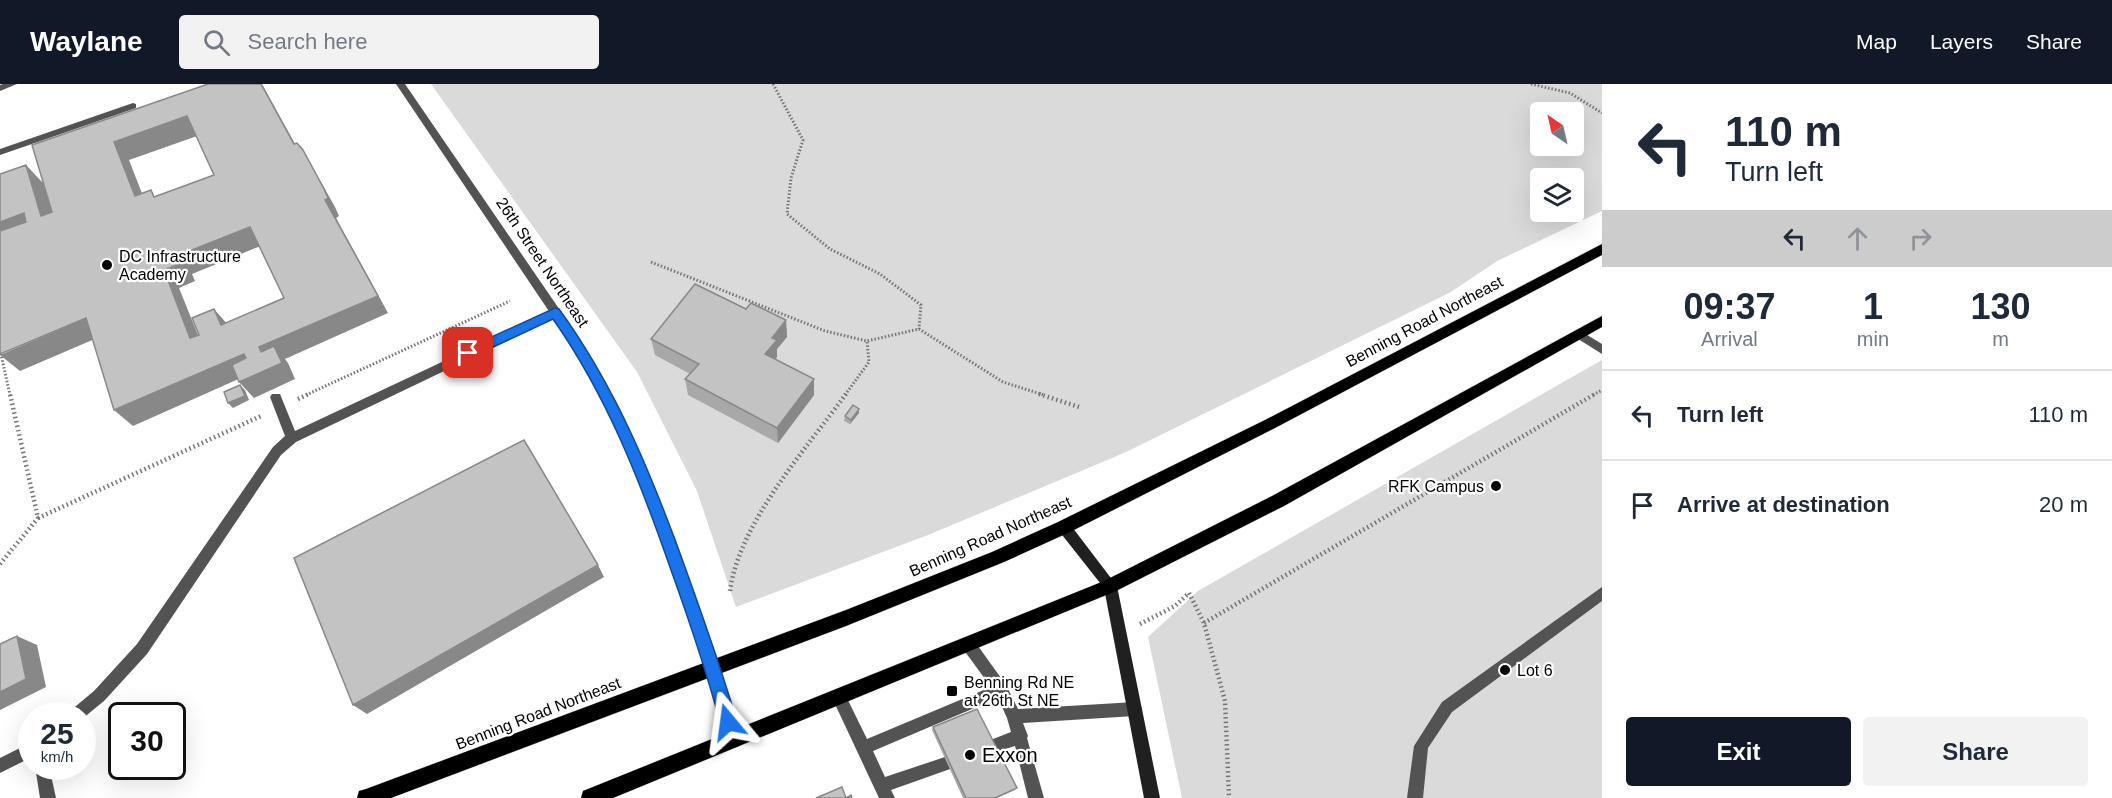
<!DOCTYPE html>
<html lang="en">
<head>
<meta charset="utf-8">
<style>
  body { margin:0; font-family:Helvetica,sans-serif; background:#f2f2f3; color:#1f2937; height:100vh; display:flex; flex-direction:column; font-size:22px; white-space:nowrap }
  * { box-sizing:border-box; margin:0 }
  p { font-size:20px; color:#747a83 }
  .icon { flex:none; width:33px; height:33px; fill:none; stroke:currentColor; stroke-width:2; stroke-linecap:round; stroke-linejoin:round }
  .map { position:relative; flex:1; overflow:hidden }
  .details { display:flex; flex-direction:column; background:#fff; width:510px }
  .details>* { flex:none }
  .top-card { background:#fff; color:#1f2937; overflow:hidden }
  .needle { width:39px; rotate:326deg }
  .controls { position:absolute; left:1530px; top:18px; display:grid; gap:12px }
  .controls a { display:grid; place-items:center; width:54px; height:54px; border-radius:6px; background:#fff; box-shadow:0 6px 24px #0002; font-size:30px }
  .speed { position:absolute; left:18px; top:618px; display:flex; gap:12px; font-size:30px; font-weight:700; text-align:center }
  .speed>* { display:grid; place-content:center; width:78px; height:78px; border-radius:50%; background:#fff; box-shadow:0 6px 24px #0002; line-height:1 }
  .speed small { font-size:15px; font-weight:400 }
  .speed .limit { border:3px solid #111; border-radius:9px; background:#fff; color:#111 }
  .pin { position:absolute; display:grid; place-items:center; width:51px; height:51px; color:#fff; margin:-26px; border-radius:12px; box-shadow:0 3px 9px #0006 }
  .me { position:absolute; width:66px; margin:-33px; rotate:344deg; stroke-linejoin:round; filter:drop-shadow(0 0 4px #0008) }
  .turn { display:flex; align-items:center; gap:21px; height:126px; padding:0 24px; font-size:27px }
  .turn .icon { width:78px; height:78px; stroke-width:2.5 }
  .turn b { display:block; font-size:42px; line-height:51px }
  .lanes { display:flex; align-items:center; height:57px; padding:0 24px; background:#0003; justify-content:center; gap:30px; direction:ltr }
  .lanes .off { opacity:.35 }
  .eta { display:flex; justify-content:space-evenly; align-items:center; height:102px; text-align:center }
  .eta b { font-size:36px; font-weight:600; line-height:42px }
  .button { display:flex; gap:12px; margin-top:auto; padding:12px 24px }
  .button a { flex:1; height:69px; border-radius:6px; background:#111827; color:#fff; font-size:24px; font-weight:600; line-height:69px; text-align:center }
  .button a+a { background:#f2f2f3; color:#1f2937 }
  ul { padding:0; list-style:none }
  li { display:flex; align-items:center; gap:18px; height:90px; padding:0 24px; border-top:2px solid #e0e1e3 }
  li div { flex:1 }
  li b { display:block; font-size:22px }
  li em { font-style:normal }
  header { display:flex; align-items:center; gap:36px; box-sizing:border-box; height:84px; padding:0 30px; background:#111827; color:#fff }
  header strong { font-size:28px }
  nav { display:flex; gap:33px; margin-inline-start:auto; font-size:21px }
  .search { width:420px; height:54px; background:#f2f2f3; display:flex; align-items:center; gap:15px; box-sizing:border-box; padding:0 21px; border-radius:6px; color:#747a83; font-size:22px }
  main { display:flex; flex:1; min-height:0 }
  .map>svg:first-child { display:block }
  .green { fill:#dadada; fill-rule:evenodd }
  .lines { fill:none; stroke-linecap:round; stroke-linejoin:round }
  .primary-casing { stroke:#dbdbdb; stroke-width:1 }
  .path-far1 { stroke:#757575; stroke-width:3; stroke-dasharray:1.5 2; stroke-linecap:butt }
  .path { stroke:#757575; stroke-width:4.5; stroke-dasharray:1.5 3; stroke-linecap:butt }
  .lane { fill:#535353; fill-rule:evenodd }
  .street { fill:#535353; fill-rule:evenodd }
  .secondary { fill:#202020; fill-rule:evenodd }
  .primary { fill:#000; fill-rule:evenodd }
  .wall { fill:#a8a8a8 }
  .shaded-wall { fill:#888 }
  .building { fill:#c3c3c3; stroke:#888; stroke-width:1.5; fill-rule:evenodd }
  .route { fill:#1a73e8; stroke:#114b97; stroke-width:1.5 }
  .poi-dot { fill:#000; stroke:#fff; stroke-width:2 }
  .labels { text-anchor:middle; stroke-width:4.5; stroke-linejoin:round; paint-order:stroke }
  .poi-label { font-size:16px; fill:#000; stroke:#fff; text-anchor:start }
  .street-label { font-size:16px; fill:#000; stroke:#fff }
  .near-poi-label { font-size:20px; fill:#000; stroke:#fff; text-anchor:start }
</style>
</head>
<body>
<header>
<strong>Waylane</strong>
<div class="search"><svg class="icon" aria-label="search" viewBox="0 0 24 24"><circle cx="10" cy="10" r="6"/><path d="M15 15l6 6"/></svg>Search here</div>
<nav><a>Map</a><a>Layers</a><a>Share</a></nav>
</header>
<main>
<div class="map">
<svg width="1602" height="714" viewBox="0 0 1602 714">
  <rect width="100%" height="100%" fill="#fff"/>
  <path class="green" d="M431,0H1602V127L1497,177L1451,208L1124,369L928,451L736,523L697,407L637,288ZM1540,28H1574V62H1540ZM1540,94H1574V128H1540Z
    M1602,276V714H1182L1148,553L1198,507Z"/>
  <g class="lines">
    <g class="primary-casing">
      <path id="primary" d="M1602,160V171L1275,344L1070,448L1004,478L846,542L391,714H357L359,707L366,705L846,526L992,468L1058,438L1265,336Z
        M1602,232V243L1284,422L1116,507L613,714H581L583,707L1104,497L1272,412Z"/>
    </g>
    <path class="path-far1" d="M773,0L803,56L791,94L787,130L830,165L880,190L921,221L919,245
      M1531,0L1570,9L1602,29
      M651,178L825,247L867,257L919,245L1003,298L1044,311
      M0,266L10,311
      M306,311L510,217
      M845,311L869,278L867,257
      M1593,311L1602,306"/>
    <path class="path" d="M1039,310L1079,323
      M298,315L309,310
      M38,434L261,332
      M0,480L38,434L10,310
      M730,507C739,439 806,365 846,310
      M1204,539L1595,310
      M1140,540L1175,522L1189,509L1204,539L1225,617L1229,714"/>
    <path class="lane" d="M3,0H17L0,7V1Z
      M133,19L136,20V24L0,71V65Z
      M555,225L559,226L560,229L559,232L296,358L281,371L147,570L104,617L82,635V632H68L70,627L94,607L137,560L273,363L285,352L270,313L272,310H280L295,347Z
      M1579,246L1602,260V270L1575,253L1573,250L1575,247Z
      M1602,503V517L1452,628L1428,664L1423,714H1407L1414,662L1442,618Z
      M968,553L973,555L1006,601L1018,625L1135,618L1140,620L1142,625L1140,630L1135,632L1023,639L1028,652L1027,654L1044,714H1028L1015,662L993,669L988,667L986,662L988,657L1011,648L1007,634L998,614L873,667L885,693L948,672L953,674L955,679L953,684L891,706L895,714H879L834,618L832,613L834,608L839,606L844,608L867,655L991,603L963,565L961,560L963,555Z
      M32,658V673L0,689V674Z
      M35,682H49L56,714H40Z"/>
    <path class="street" d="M396,0H405L577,251L620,325L675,454L720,584L741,657L739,662L734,664L729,662L727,657L706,584L663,454L611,330L569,257Z"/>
    <path class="secondary" d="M1064,437L1069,439L1117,502L1160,714H1144L1104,504L1059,447L1058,443L1059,439Z"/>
    <use href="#primary" class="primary"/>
  </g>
  <path class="wall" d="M746,225L786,236L787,253L777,265V273L775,276L814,311L778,359L688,311L685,295L690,290L655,271L651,255Z
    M859,325V329L850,340L844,337L845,332Z
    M933,643L1015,706L997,714H963L932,646Z"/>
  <path class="shaded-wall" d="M261,0H262L305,78L294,60Z
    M187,32L200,51L129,76L150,130L135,112L114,58Z
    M303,66L335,123L339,132L336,134L388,229L285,275L288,279L295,295L254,314L239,298L261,268L259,263L378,212L325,116Z
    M26,81L43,99L59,150L41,132Z
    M24,129L41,147L0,162V138Z
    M250,143L263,161L192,190L195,197L179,204L206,271L190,254L164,186L177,172Z
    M214,225L229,242L221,241Z
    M86,234L104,251L20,287L0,271Z
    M786,236L787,253L777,265V273L766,287L765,270L772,254Z
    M244,270L259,286L133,342L114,326Z
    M814,295V311L778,359L777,344Z
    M240,301L245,306L249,316L233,324L228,319Z
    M859,325V329L850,340L851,336Z
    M598,481L604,493L367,630L353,621Z
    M17,552L37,561L46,603L0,626V608Z"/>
  <path class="building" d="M208,0H261L294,60L297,59L303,66L324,105L328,114L325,116L378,212L259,263L261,268L274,262L282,279L239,298L232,281L246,274L244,270L114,326L86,234L0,270V147L26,138L24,129L0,138V90L26,81L41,132L52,128L32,61ZM187,32L214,91L154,113L151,106L135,112L114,58ZM250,143L284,214L221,241L214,225L192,234L199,251L190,254L164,186L180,180L177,172Z
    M695,200L746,225L751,219L786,236L772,254L777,256L765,270L814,295L777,344L685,295L699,280L651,255Z
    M240,301L245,312L228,319L224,308Z
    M853,321L859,325L851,336L845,332Z
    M524,356L598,481L353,621L294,474Z
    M17,552L26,595L0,608V560Z
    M977,625L1017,704L995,714H966L933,643Z
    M842,703L846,714L851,711L852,714H816Z"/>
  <path class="route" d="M555,224L559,225C617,305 653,394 686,486C704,536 722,586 737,638L734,643L728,646L723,643L720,638C706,586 689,536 671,486C640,397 607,312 553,235L472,273H463L461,269L463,266Z"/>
  <g class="poi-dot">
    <circle cx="107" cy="181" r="6"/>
    <circle cx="1496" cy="402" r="6"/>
    <circle cx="1505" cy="586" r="6"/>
    <rect x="946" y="601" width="12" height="12" rx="3"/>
    <circle cx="970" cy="671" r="6"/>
  </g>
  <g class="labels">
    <g class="poi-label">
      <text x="119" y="178">DC Infrastructure<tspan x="119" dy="18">Academy</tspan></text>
      <text x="1484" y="408" text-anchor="end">RFK Campus</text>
      <text x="1517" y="592">Lot 6</text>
      <text x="964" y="604">Benning Rd NE<tspan x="964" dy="18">at 26th St NE</tspan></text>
    </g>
    <g class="street-label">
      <text transform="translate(543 178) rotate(56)" y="6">26th Street Northeast</text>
      <text transform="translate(1424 237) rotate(-28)" y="6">Benning Road Northeast</text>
      <text transform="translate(990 452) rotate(-24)" y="6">Benning Road Northeast</text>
      <text transform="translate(538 629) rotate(-21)" y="6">Benning Road Northeast</text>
    </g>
    <g class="near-poi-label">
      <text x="982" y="678">Exxon</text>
    </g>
  </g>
</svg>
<div class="controls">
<a><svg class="needle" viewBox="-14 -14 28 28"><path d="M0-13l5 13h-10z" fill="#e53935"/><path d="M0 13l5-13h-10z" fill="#747a83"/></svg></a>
<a><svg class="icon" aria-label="layers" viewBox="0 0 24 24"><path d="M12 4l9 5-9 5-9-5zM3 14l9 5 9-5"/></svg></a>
</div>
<div class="speed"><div>25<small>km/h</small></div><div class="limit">30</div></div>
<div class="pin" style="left:468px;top:269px;background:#d93025"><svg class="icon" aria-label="arrive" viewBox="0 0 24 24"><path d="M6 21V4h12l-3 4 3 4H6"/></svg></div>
<svg class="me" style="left:728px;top:638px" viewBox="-20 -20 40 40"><path d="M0-17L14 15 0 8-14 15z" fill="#1a73e8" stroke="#fff" stroke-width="4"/></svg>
</div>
<section class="details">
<div class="top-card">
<div class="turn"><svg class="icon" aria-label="left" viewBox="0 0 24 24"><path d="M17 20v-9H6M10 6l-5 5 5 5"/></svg><div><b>110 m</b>Turn left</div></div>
<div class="lanes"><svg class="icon" aria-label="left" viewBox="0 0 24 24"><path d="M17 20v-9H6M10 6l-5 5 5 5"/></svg><svg class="icon off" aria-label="ahead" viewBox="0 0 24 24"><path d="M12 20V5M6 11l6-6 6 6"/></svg><svg class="icon off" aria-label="right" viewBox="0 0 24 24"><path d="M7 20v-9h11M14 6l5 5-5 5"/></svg></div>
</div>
<div class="eta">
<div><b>09:37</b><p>Arrival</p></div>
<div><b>1</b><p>min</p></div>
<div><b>130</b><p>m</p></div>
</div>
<ul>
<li><svg class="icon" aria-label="left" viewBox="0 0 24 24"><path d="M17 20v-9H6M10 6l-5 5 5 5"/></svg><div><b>Turn left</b></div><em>110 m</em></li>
<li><svg class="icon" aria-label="arrive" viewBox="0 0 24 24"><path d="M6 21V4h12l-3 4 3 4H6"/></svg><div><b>Arrive at destination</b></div><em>20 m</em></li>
</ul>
<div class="button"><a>Exit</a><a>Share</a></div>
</section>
</main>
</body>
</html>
